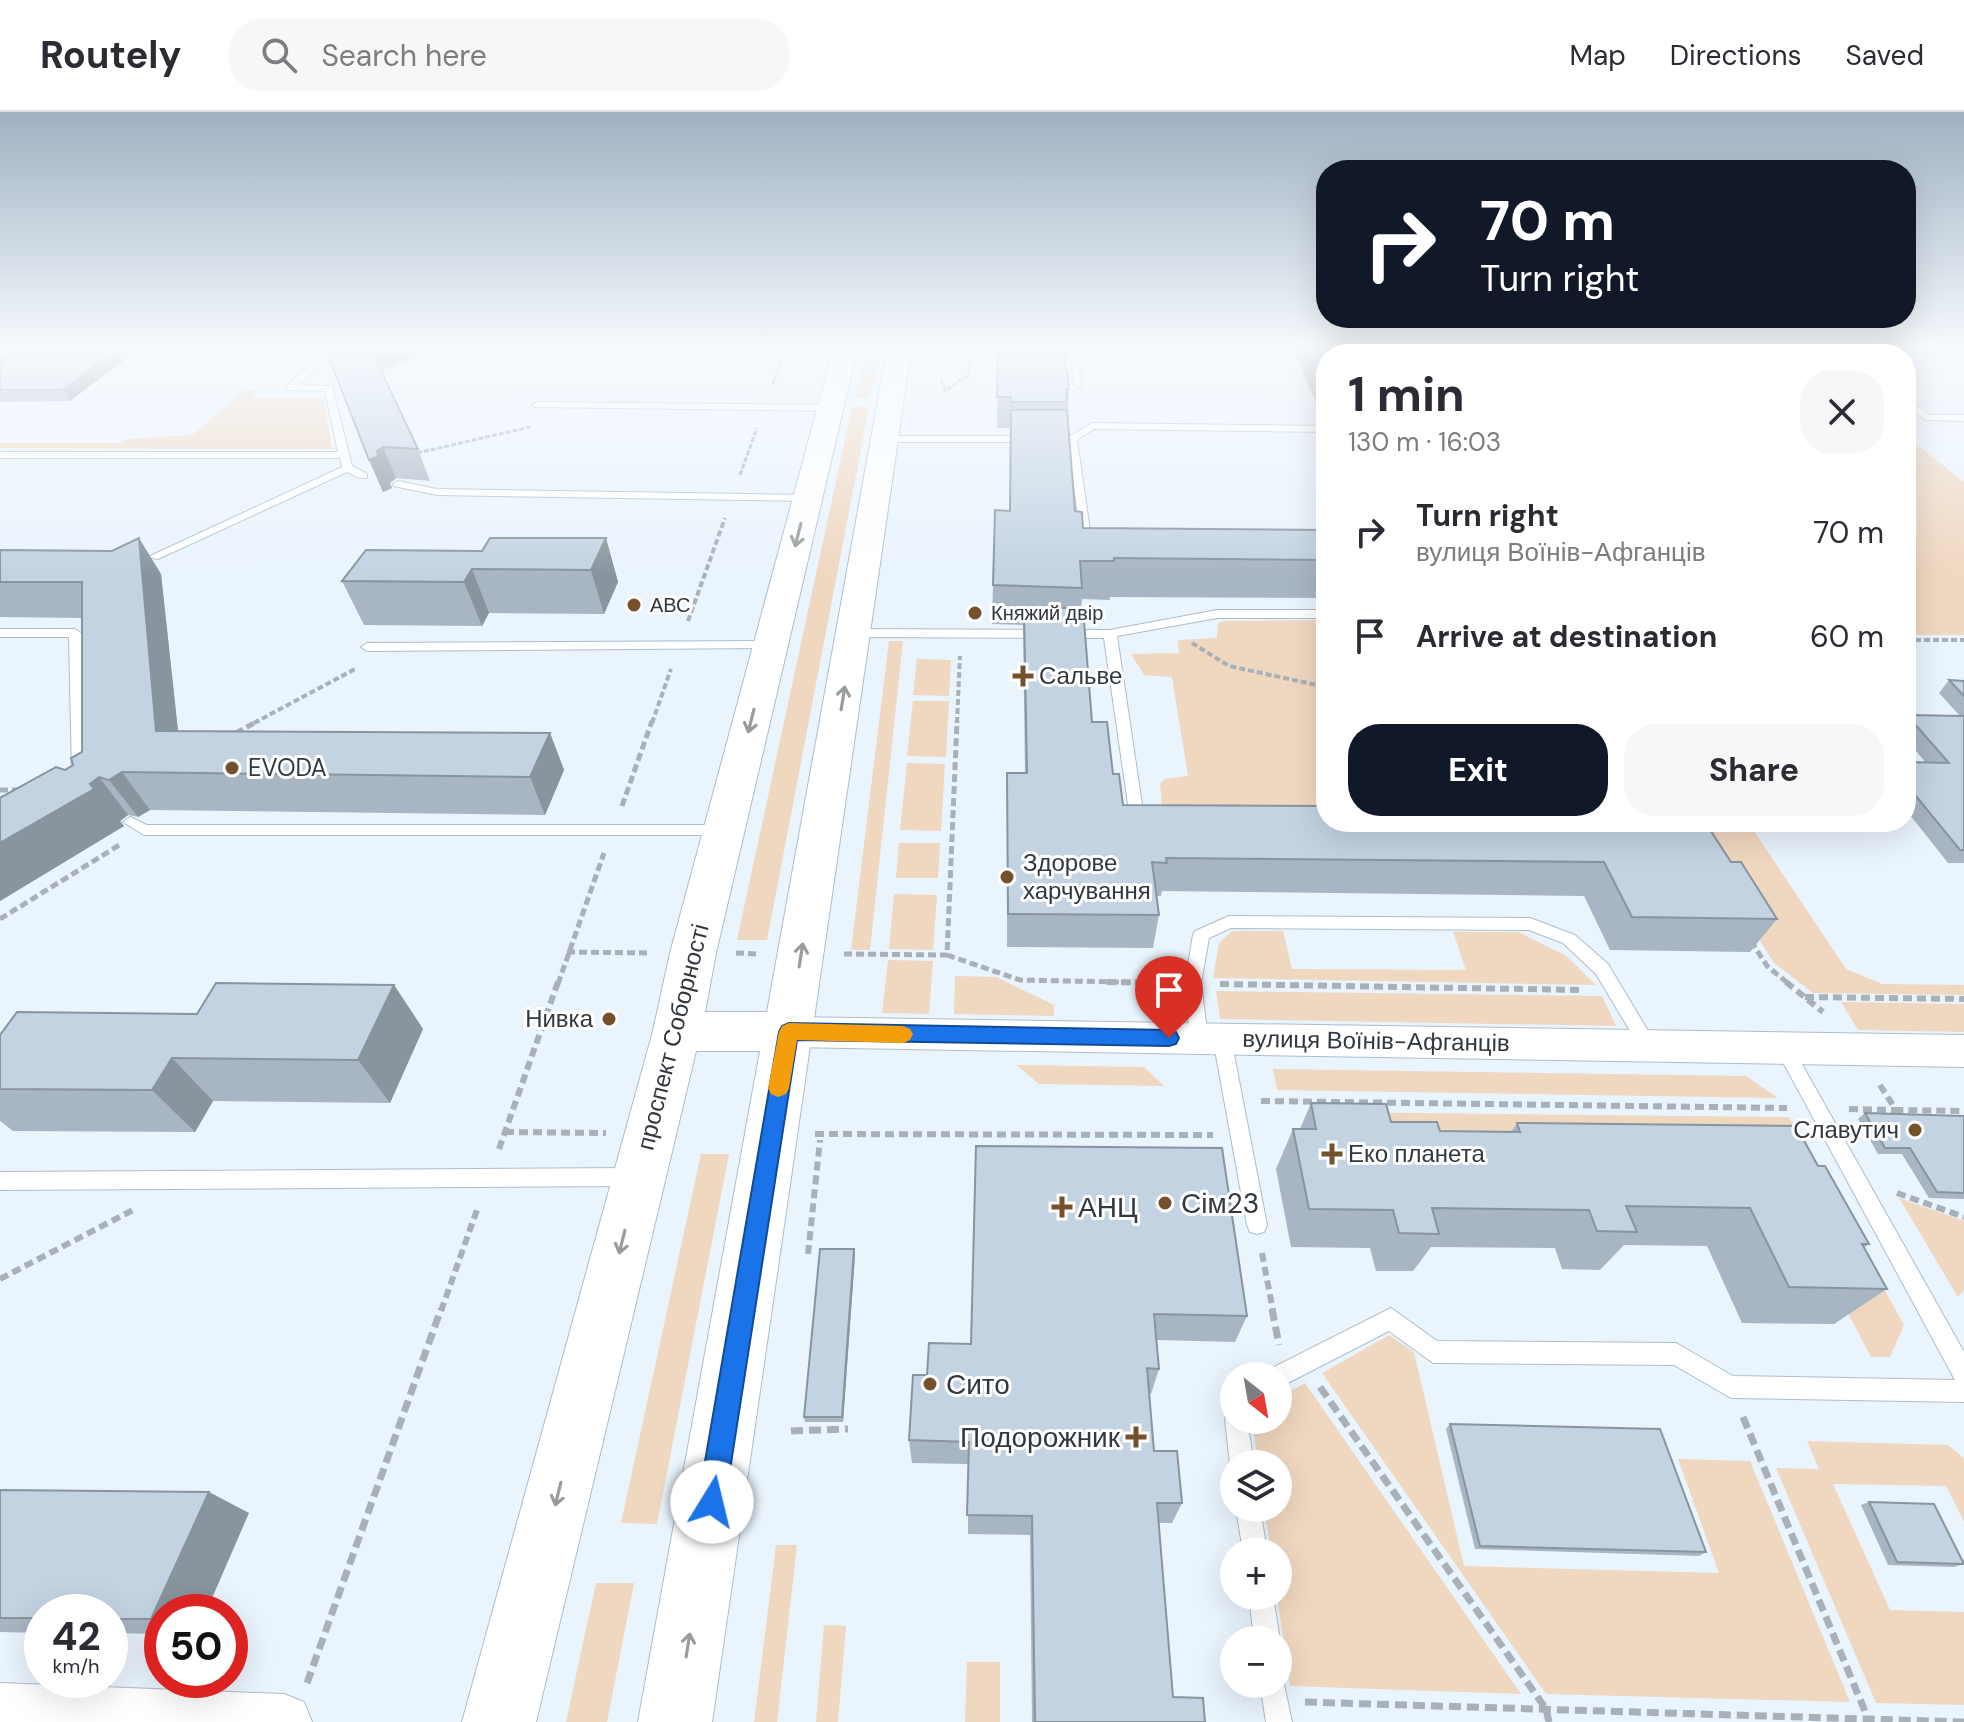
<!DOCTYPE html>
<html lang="en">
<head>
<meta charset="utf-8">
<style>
  body { margin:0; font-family:"DM Sans",sans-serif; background:#f7f7f7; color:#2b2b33; height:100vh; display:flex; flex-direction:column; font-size:30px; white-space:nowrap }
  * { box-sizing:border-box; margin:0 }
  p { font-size:26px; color:#7c7c81 }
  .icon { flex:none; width:44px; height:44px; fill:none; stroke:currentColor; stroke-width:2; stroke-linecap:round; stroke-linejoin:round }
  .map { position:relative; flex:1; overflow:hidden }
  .side { position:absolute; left:1316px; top:232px; width:600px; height:488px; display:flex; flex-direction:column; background:#fff; border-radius:32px; box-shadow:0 8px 32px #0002 }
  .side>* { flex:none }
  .hud { position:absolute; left:1316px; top:48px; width:600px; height:168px; border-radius:32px; box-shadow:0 8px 32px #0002; background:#111827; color:#fff; overflow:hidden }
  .needle { width:52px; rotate:149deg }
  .tools { position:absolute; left:1220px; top:1250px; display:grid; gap:16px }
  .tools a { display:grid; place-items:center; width:72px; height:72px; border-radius:50%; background:#fff; box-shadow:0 8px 32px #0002; font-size:40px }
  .speed { position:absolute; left:24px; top:1482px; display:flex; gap:16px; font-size:40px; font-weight:700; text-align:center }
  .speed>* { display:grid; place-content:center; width:104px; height:104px; border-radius:50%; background:#fff; box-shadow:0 8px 32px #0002; line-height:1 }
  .speed small { font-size:20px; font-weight:400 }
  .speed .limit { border:12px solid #d22; background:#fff; color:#111 }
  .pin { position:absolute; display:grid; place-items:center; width:68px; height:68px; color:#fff; margin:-82px -34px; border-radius:50% 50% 50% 0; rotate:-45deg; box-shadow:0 0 8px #0007 }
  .pin .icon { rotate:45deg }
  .me { position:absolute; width:88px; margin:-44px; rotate:9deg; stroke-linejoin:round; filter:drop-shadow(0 0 6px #0008) }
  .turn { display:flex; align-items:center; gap:28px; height:168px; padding:0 32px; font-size:36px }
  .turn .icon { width:104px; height:104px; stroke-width:2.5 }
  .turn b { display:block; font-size:56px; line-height:68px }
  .round { display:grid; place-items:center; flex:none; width:84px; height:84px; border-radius:32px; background:#f7f7f7 }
  .head { display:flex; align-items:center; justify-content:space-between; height:136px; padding:0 32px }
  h1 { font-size:48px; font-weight:700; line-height:60px }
  .button { display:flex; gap:16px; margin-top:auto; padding:16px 32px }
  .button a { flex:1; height:92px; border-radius:32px; background:#111827; color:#fff; font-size:32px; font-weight:700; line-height:92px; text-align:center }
  .button a+a { background:#f7f7f7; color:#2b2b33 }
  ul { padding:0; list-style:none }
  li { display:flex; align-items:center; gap:24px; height:104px; padding:0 32px }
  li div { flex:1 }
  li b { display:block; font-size:30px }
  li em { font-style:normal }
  header { display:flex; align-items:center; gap:48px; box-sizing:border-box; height:112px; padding:0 40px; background:#fff; border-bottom:2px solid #e1e1e2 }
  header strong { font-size:38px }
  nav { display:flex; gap:44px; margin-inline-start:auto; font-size:28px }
  .search { width:560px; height:72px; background:#f7f7f7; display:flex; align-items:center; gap:20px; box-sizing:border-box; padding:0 28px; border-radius:32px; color:#7c7c81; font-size:30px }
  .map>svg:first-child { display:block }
  .green { fill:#f0d7c0 }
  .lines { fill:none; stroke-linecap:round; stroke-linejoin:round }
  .service-casing { stroke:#adbdcb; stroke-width:2 }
  .minor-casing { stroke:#adbdcb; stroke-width:2 }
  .secondary-casing { stroke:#adbdcb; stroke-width:2 }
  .path-far4 { stroke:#a8b0b8; stroke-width:3; stroke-dasharray:5 2; stroke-linecap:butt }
  .path-far3 { stroke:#a8b0b8; stroke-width:4; stroke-dasharray:6 3; stroke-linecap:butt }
  .path-far2 { stroke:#a8b0b8; stroke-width:5; stroke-dasharray:8 4; stroke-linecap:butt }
  .path-far1 { stroke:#a8b0b8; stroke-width:6; stroke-dasharray:9 5; stroke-linecap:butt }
  .path { stroke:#a8b0b8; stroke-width:7; stroke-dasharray:12 6; stroke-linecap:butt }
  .service { fill:#fff; fill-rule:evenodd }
  .minor { fill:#fff; fill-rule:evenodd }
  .secondary { fill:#fff; fill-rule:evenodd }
  .wall { fill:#a8b5c2 }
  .shaded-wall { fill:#88949e }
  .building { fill:#c3d3e2; stroke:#88949e; stroke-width:2 }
  .oneway { stroke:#989c9e }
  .route { fill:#1a73e8; stroke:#114b97; stroke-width:2 }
  .slow { fill:#f59e0b }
  .poi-dot { fill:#75512b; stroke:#fff; stroke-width:3 }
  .labels { text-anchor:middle; stroke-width:6; stroke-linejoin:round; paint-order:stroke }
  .far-poi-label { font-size:20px; fill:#32383e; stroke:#fff; text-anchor:start }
  .poi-label { font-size:24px; fill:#32383e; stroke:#fff; text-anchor:start }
  .street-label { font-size:24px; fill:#32383e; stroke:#fff }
  .near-poi-label { font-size:28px; fill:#32383e; stroke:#fff; text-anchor:start }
</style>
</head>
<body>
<header>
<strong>Routely</strong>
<div class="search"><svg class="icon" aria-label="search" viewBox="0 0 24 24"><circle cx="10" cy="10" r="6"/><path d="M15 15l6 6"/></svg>Search here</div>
<nav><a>Map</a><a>Directions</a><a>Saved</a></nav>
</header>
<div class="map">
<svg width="1964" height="1610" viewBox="0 0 1964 1610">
  <rect width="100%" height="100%" fill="#eaf4fd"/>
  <path class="green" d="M866,238H881L870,286H854Z
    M243,278H259L252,286H323L332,337L0,336V331H121L126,327L193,323Z
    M852,295H869L767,828H737Z
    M1906,324L1964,370V523H1906Z
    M1326,508V710L1518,724L1163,706L1160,672L1165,667L1188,664L1172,565L1144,563L1131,542L1179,541L1178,528L1217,526L1218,511L1224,509Z
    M889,529H903L870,838H851Z
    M917,547L951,548L949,584L913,583Z
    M913,589H949L946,645L907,644Z
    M907,651L945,652L941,719L900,718Z
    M1669,710H1748L1846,857L1882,872L1964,873V883L1813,881L1774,851L1692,722Z
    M899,731H940L938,766H896Z
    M894,782L937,783L933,838L889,837Z
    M1232,819H1283L1292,857L1466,858L1453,820H1518L1565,843L1596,873L1213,866L1219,831Z
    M888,848L933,849L929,902L882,901Z
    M955,864L996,865L1054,893V904L954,902Z
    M1216,879L1602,884L1616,914L1220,907Z
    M1841,890L1964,892V920L1858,918Z
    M1017,953L1144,955L1164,974L1039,972Z
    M1273,957L1746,964L1778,986L1277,978Z
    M1326,1000L1789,1005L1904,1213L1890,1245H1871L1766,1045L1375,1040Z
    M701,1042H729L657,1412L621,1411Z
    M1899,1086L1964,1109V1178L1958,1185Z
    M1389,1223L1414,1240L1464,1454L1719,1461L1678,1347L1750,1349L1850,1590L1546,1582L1322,1261Z
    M1305,1271L1521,1582L1290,1574L1277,1484L1278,1440H1271L1264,1396H1278V1352H1258L1254,1322L1261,1308H1278V1286Z
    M1807,1329L1948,1333L1964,1346V1410L1946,1374L1833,1372L1890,1498L1964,1500V1593L1876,1591L1776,1356L1819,1357Z
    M776,1433H797L777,1610H754Z
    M596,1471H634L607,1610H566Z
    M824,1513L846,1514L838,1610H816Z
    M967,1550H1000V1610H965Z"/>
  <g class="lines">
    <g class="service-casing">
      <path id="service" d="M366,238H378L351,251L325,250L297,273L332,274L352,354L367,362V366H359L347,360L158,447L148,445L342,355L340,346H0V340H338L325,279L289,278L285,275L320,245H350Z
        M1069,238H1077L1082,276L1075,274Z
        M1837,238H1846L1849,242H1840Z
        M1906,286L1930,303H1964V309L1925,308L1906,293Z
        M537,290L830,293L835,296L830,299L534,295L532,293Z
        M1092,311L1326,314V320L1094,317L1077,328L1091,425L1086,428L1081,425L1068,330H885L880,327L885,324H1070Z
        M398,369L437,377L807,383L812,386L807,389L437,383L394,374L393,372Z
        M1217,498H1326V506H1217L1117,524L1144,706L1137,711L1130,706L1104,526L854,525L848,521L854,517L1110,518Z
        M0,517H75L81,521L86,662L84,665H74L72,662L69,525H0Z
        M770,529L776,533L774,536L367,539L361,535L367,531Z
        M130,705L147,713H722L729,718L722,723H144L123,710Z
        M1229,804L1530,806L1575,823L1608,852L1657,934L1654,939L1648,941L1642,939L1596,862L1563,831L1529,818L1231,816L1209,826L1201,871L1208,927L1205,932L1199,934L1193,932L1190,927L1185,871L1193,823L1195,819Z
        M1222,920L1228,922L1231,927L1267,1113L1264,1120L1257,1122L1250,1120L1247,1113L1213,927L1216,922Z
        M1784,929L1790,931L1964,1240V1290L1731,1286L1674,1253L1433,1251L1389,1219L1278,1276V1264H1267L1270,1257L1391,1196L1437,1229L1676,1231L1733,1264L1955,1268L1778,941L1775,936L1778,931Z
        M633,1056L640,1059L643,1065L640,1071L633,1074L0,1078V1060Z
        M1234,1281V1308H1247L1254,1352H1234V1360L1230,1352L1225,1308L1227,1301L1223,1293L1226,1284Z
        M1236,1396H1260L1267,1440H1243Z
        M1249,1484H1273L1280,1528L1278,1532V1528H1254Z
        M1278,1561L1282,1563L1292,1610H1266L1260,1572H1278Z"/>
    </g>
    <g class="minor-casing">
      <path id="minor" d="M789,905L1964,923V955L789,935L776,931L770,920L776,909Z
        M0,1571L284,1582L304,1590L312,1610H0Z"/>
    </g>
    <g class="secondary-casing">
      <path id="secondary" d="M833,238H857L716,841L705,900H767L887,238H911L712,1610H638L760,939H696L536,1610H462L653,919L670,841Z"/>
    </g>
    <path class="path-far4" d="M941,268L945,279L969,263L971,238
      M773,272L785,238
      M417,341L530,315
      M740,363L757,316"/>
    <path class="path-far3" d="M688,509L725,406
      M1906,528H1964
      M1192,531L1229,554L1326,575
      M254,611L357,556
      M652,611L671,557
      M957,611L960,544"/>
    <path class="path-far2" d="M236,621L258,609
      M0,678H19
      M622,694L652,609
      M0,807L121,732
      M1751,829L1767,854L1789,872
      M567,840L650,841
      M736,841L758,842
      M844,842L947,843L957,609
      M947,843L1020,868L1166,871
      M558,872L604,741"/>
    <path class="path-far1" d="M1107,870L1166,871
      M1786,870L1823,900
      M1220,872L1582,878
      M1805,885L1964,887
      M1880,973L1896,998L1964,999
      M1261,989L1787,996
      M1849,997L1896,998
      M505,1020L606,1021
      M815,1022L1213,1023
      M499,1037L558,870
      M1897,1081L1964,1105
      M1262,1141L1273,1199
      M808,1142L820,1028
      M0,1167L133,1098
      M441,1199L478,1095"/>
    <path class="path" d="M1272,1197L1279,1233
      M1320,1275L1546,1597L1549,1610
      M1743,1305L1869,1609
      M791,1319L848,1317
      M307,1571L441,1197
      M1305,1590L1964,1610"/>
    <use href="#service" class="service"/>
    <use href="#minor" class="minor"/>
    <use href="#secondary" class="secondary"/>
  </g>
  <path class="wall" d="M18,238H134L135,240L70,289L0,290V250Z
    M326,238H430L381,259L418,337L430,369L396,366L390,371L392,376L383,380Z
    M998,238L1069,277L1068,302L1075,399L1083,416L1326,418V486L1110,485V488L1082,487L1081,496L1092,610L1113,662L1123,693L1731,750L1777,807L1750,840L1610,838L1584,784L1162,779L1161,784H1157L1159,803L1153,836L1007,835V661H1025L1023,513L992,512L993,473L1010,399L1011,316H997Z
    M1293,238H1363L1326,242V307H1323Z
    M1495,238H1816L1820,242H1498Z
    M606,426L618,470L604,502L489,501L482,514L364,513L342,469Z
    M0,438L161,462L178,619L550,621L564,658L545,703L150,698L138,705L128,703L120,709L124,714L0,789V686L65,658L73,653L82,640V506L0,505Z
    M1949,568L1964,569V751H1948L1906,698V650L1926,651L1906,627V604L1907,603L1960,604L1939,581Z
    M394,873L423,917L390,991L213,989L195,1020L13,1019L0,1009V923L197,902Z
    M1311,991L1440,1019L1511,1020L1517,1011L1818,1054L1869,1132L1864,1136L1887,1177L1834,1212L1742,1211L1707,1134L1624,1133L1600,1158L1562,1157L1555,1136L1431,1135L1413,1159H1376L1370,1136L1291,1135L1276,1057L1293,1017H1300Z
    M1865,1001L1964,1004V1087L1929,1086L1902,1042H1878L1858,1007Z
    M976,1034L1247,1204L1235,1230L1157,1228L1159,1257L1151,1282H1149L1154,1339L1182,1391L1172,1411H1158L1173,1585L1205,1610H1032L1030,1423L968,1422V1352L912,1351L909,1328L927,1263L971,1232Z
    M855,1143L843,1310H805L804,1305Z
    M1450,1312L1706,1440L1699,1444L1475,1437L1446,1317Z
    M0,1378L249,1401L162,1500V1522L110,1521V1500H42V1521L0,1520Z
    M1869,1390L1964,1452L1954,1455L1888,1453L1861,1393Z"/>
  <path class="shaded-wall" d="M116,238H134L135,240L70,289L63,278Z
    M370,238H430L379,260Z
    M383,335L396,366L390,371L392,376L383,380L369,348L377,339Z
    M139,426L161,462L182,656L156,619Z
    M606,426L618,470L604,502L591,458Z
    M472,457L489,501L482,514L464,470Z
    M550,621L564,658L545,703L530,665Z
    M122,660L150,698L138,705L109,668Z
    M99,665L128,703L120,709L124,714L0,789V731Z
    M394,873L423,917L390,991L358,948Z
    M172,946L213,989L195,1020L152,978Z
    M854,1137L855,1143L843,1310L842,1305Z
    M209,1380L249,1401L206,1500H162V1511L151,1507Z"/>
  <path class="building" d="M18,238H116L63,278H0V250Z
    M326,238H371L418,337L383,335L377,339L378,344L369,348Z
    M998,238H1064L1069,277H1066L1067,290H1011V285H997Z
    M1319,238H1363L1365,242H1326V254Z
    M1514,238H1816L1820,242H1517Z
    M1011,298H1067L1075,399L1082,400L1083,416L1326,418V448L1114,446V449H1080L1082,476L993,473L995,398L1010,399Z
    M139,426L156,619L550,621L530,665L122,660L109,668L99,665L90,672L94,677L0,731V686L56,655L65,658L73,653L71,646L82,640V470H0V438L112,439Z
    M490,426H606L591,458L472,457L464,470L342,469L366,438L482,439Z
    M1024,496H1083L1092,610H1107L1113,662H1119L1123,693L1326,694V710H1705L1731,750H1741L1777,807L1632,805L1604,750L1166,746L1167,751L1152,750L1159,803L1008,802L1007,661H1027Z
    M1949,568L1964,569V584Z
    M1907,603L1964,604V738H1960L1906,672V650L1949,651Z
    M216,871L394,873L358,948L172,946L152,978L0,977V923L17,900L197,902Z
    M1311,991L1386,992L1391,1010H1437L1440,1019L1520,1020L1517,1011L1796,1014L1818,1054H1825L1869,1132H1862L1887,1177L1789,1175L1750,1096L1626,1094L1637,1120L1597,1119L1589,1098L1432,1096L1439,1122L1399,1121L1393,1098L1309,1097L1293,1017H1316Z
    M1865,1001L1964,1004V1081L1937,1080L1910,1036H1885Z
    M976,1034L1222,1036L1247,1204L1154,1202L1159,1257L1147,1256L1154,1339H1177L1182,1391H1157L1173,1585L1203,1586L1205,1610H1035L1032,1404L967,1403L969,1330L909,1328L913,1263H927L929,1231L971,1232Z
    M820,1137H854L842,1305H804Z
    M1450,1312L1660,1317L1706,1440L1480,1434Z
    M0,1378L209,1380L151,1507H110V1500H42V1506H0Z
    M1869,1390L1934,1392L1964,1452L1897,1450Z"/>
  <defs><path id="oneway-shaft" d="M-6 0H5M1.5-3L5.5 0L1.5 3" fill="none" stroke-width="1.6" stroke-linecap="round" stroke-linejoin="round" transform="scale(2)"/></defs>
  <g class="oneway">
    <use href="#oneway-shaft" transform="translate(798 423) rotate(104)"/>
    <use href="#oneway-shaft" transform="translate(843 586) rotate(-81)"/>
    <use href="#oneway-shaft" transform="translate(751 609) rotate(104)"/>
    <use href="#oneway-shaft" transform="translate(801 843) rotate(-81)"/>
    <use href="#oneway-shaft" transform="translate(622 1130) rotate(104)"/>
    <use href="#oneway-shaft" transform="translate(558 1382) rotate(104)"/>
    <use href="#oneway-shaft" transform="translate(688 1533) rotate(-81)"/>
  </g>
  <linearGradient id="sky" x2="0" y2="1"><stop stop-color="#9fb1c2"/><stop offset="0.51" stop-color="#f6fafe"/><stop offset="1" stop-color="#f6fafe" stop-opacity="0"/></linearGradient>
  <rect width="1964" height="464" fill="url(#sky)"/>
  <path class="route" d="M789,911L1169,918L1176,920L1179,926L1176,932L1169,934L797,928L725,1390L721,1400L712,1404L702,1400L698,1390L779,920L782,914Z"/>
  <path class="slow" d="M789,911L903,914L910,917L913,922L910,928L903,931L797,928L789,976L786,982L778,985L771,982L768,976L779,920L782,914Z"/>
  <g class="poi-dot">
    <circle cx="634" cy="493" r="8"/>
    <circle cx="975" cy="501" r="8"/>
    <path d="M1019 552h8v8h8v8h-8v8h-8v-8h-8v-8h8z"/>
    <circle cx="232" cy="656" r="8"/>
    <circle cx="1007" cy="765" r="8"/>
    <circle cx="609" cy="907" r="8"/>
    <circle cx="1915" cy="1018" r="8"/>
    <path d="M1328 1030h8v8h8v8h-8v8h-8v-8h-8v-8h8z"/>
    <circle cx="1165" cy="1091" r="8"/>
    <path d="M1058 1083h8v8h8v8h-8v8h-8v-8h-8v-8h8z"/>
    <circle cx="930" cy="1272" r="8"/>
    <path d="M1132 1313h8v8h8v8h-8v8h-8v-8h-8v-8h8z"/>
  </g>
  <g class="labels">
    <g class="far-poi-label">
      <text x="650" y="500">АВС</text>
      <text x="991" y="508">Княжий двір</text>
    </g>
    <g class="poi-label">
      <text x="1039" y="572">Сальве</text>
      <text x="248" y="664">EVODA</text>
      <text x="1023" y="759">Здорове<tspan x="1023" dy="28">харчування</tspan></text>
      <text x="593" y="915" text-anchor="end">Нивка</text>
      <text x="1899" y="1026" text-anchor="end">Славутич</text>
      <text x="1348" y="1050">Еко планета</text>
    </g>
    <g class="street-label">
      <text transform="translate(673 925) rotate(-76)" y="8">проспект Соборності</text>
      <text transform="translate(1376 929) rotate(1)" y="8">вулиця Воїнів-Афганців</text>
    </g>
    <g class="near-poi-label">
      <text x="1181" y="1101">Сім23</text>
      <text x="1078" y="1105">АНЦ</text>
      <text x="946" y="1282">Сито</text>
      <text x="1120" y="1335" text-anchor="end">Подорожник</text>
    </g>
  </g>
</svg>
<div class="tools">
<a><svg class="needle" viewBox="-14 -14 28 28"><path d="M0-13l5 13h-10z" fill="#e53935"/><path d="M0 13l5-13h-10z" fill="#7c7c81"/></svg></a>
<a><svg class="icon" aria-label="layers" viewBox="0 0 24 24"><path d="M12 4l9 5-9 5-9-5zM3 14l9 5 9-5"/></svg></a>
<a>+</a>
<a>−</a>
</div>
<div class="speed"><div>42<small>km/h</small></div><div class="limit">50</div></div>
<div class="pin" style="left:1169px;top:926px;background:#d93025"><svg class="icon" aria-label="arrive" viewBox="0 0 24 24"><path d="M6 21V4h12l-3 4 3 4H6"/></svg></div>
<svg class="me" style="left:712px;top:1390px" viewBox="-20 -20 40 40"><circle r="19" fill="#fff"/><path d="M0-13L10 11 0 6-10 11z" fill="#1a73e8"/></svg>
<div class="hud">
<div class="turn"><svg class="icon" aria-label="right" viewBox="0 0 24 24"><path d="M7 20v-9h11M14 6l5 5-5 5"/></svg><div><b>70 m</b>Turn right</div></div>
</div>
<section class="side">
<div class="head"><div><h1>1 min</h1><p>130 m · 16:03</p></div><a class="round"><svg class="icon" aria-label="close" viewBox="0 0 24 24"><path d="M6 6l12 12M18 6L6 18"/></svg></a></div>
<ul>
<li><svg class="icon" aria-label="right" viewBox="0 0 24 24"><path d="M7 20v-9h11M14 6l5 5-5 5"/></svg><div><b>Turn right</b><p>вулиця Воїнів-Афганців</p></div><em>70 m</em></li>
<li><svg class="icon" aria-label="arrive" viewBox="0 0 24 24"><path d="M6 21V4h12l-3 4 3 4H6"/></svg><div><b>Arrive at destination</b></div><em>60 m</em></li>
</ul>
<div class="button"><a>Exit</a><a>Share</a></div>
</section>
</div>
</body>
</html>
